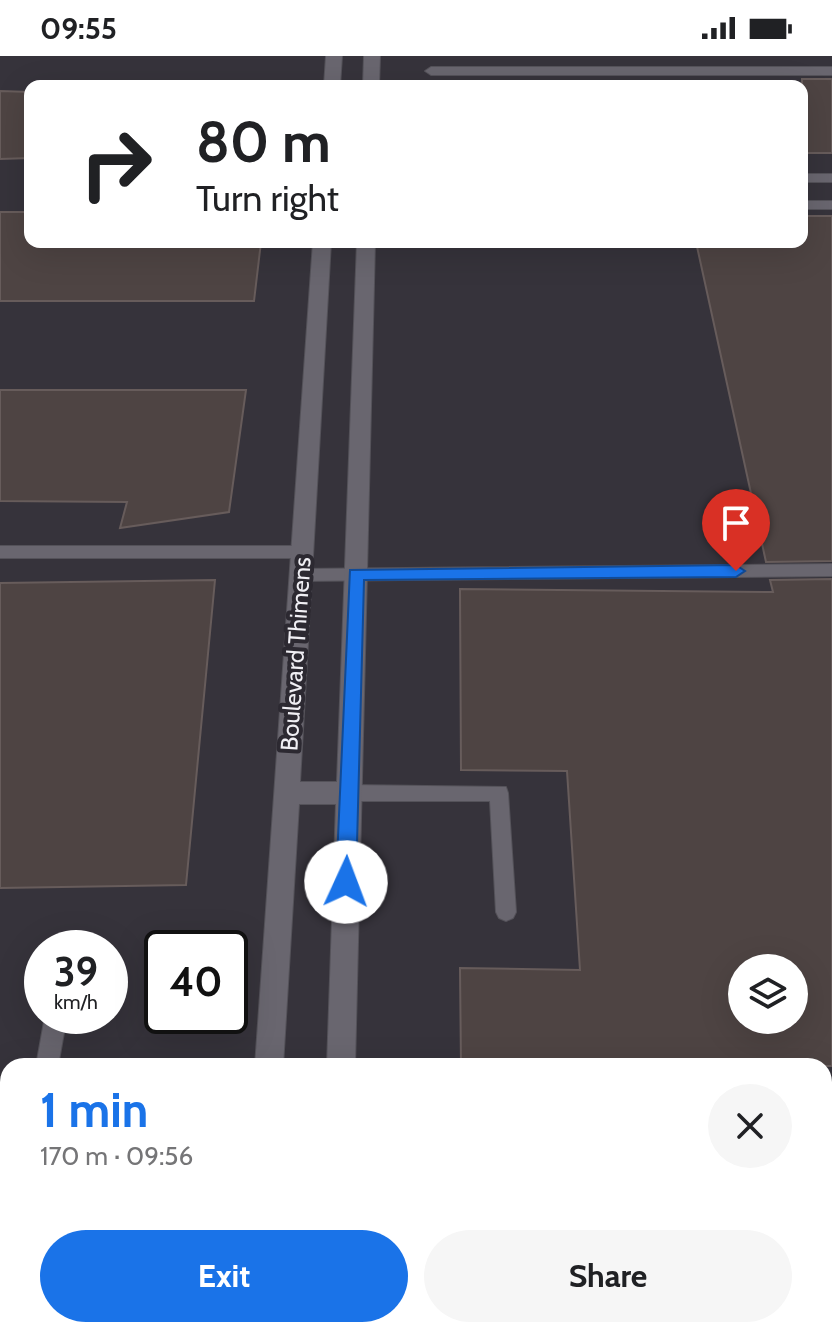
<!DOCTYPE html>
<html lang="en">
<head>
<meta charset="utf-8">
<style>
  body { margin:0; font-family:Cabin,sans-serif; background:#f6f6f6; color:#202124; height:100vh; display:flex; flex-direction:column; font-size:30px; white-space:nowrap }
  * { box-sizing:border-box; margin:0 }
  p { font-size:26px; color:#757577 }
  .icon { flex:none; width:44px; height:44px; fill:none; stroke:currentColor; stroke-width:2; stroke-linecap:round; stroke-linejoin:round }
  .map { position:relative; flex:1; overflow:hidden }
  .panel { position:absolute; left:0px; top:1002px; width:832px; height:280px; display:flex; flex-direction:column; background:#fff; border-radius:24px 24px 0 0; box-shadow:0 8px 32px #0002 }
  .panel>* { flex:none }
  .guide { position:absolute; left:24px; top:24px; width:784px; height:168px; border-radius:16px; box-shadow:0 8px 32px #0002; background:#fff; color:#202124; overflow:hidden }
  .buttons { position:absolute; left:728px; top:898px; display:grid; gap:16px }
  .buttons a { display:grid; place-items:center; width:80px; height:80px; border-radius:50%; background:#fff; box-shadow:0 8px 32px #0002; font-size:40px }
  .speed { position:absolute; left:24px; top:874px; display:flex; gap:16px; font-size:40px; font-weight:700; text-align:center }
  .speed>* { display:grid; place-content:center; width:104px; height:104px; border-radius:50%; background:#fff; box-shadow:0 8px 32px #0002; line-height:1 }
  .speed small { font-size:20px; font-weight:400 }
  .speed .limit { border:4px solid #111; border-radius:12px; background:#fff; color:#111 }
  .pin { position:absolute; display:grid; place-items:center; width:68px; height:68px; color:#fff; margin:-82px -34px; border-radius:50% 50% 50% 0; rotate:-45deg; box-shadow:0 0 8px #0007 }
  .pin .icon { rotate:45deg }
  .me { position:absolute; width:88px; margin:-44px; rotate:2deg; stroke-linejoin:round; filter:drop-shadow(0 0 6px #0008) }
  .turn { display:flex; align-items:center; gap:28px; height:168px; padding:0 40px; font-size:36px }
  .turn .icon { width:104px; height:104px; stroke-width:2.5 }
  .turn b { display:block; font-size:56px; line-height:68px }
  .round { display:grid; place-items:center; flex:none; width:84px; height:84px; border-radius:42px; background:#f6f6f6 }
  .overview { display:flex; align-items:center; justify-content:space-between; height:136px; padding:0 40px }
  h1 { font-size:48px; font-weight:700; line-height:60px; color:#1a73e8 }
  .button { display:flex; gap:16px; margin-top:auto; padding:16px 40px }
  .button a { flex:1; height:92px; border-radius:48px; background:#1a73e8; color:#fff; font-size:32px; font-weight:700; line-height:92px; text-align:center }
  .button a+a { background:#f6f6f6; color:#202124 }
  .status { display:flex; justify-content:space-between; align-items:center; height:56px; padding:0 40px; background:#fff; direction:ltr }
  .status svg { height:22px; fill:currentColor }
  .map>svg:first-child { display:block }
  .building { fill:#4e4443; stroke:#675c5b; stroke-width:2; fill-rule:evenodd }
  .lines { fill:none; stroke-linecap:round; stroke-linejoin:round }
  .lane-casing { stroke:#545259; stroke-width:2 }
  .secondary-casing { stroke:#545259; stroke-width:2 }
  .lane { fill:#69666f; fill-rule:evenodd }
  .secondary { fill:#69666f; fill-rule:evenodd }
  .route { fill:#1a73e8; stroke:#114b97; stroke-width:2 }
  .labels { text-anchor:middle; stroke-width:8; stroke-linejoin:round; paint-order:stroke }
  .street-label { font-size:24px; fill:#f0eff4; stroke:#2c2931 }
</style>
</head>
<body>
<div class="status"><b>09:55</b><svg viewBox="0 0 49 12"><path d="M0 12V9h3v3zM5 12V6h3v6zM10 12V3h3v9zM15 12V0h3v12zM26 1h20v11H26zM47 4h2v5h-2z"/></svg></div>
<div class="map">
<svg width="832" height="1282" viewBox="0 0 832 1282">
  <rect width="100%" height="100%" fill="#36333b"/>
  <path class="building" d="M802,23H832V97H802Z
    M0,35L30,36V102L0,103Z
    M0,156H30V186H261L254,245H0Z
    M802,160H832V505L766,506L696,186H802Z
    M0,334H246L229,456L120,472L127,446L0,445Z
    M832,523V1010H461L460,912L580,914L567,715L461,714L460,533L773,536L770,524ZM742,912H794V964H742Z
    M215,524L186,829L0,832V527Z"/>
  <g class="lines">
    <g class="lane-casing">
      <path id="lane" d="M832,11V19H431L425,15L431,11Z
        M802,118H832V126H802Z
        M802,145H832V153H802Z
        M0,490H303L311,496L303,502H0Z
        M832,508V520L300,525L292,519L300,513Z
        M349,729L506,731L508,737L516,856L513,862L506,865L499,862L496,856L490,745H349L342,743L340,737L342,731Z
        M45,960H67L58,1010H36Z
        M8,1128V1150L0,1151V1129Z
        M0,1260H8V1274H19L17,1281L0,1282Z
        M45,1274H69L68,1282H44Z
        M169,1274H237L234,1282H172Z
        M320,1274H793L796,1282H320Z"/>
    </g>
    <g class="secondary-casing">
      <path id="secondary" d="M326,0H342L340,30H324Z
        M364,0H380L379,30H363Z
        M313,186H331L300,726H337L357,186H375L355,1010H327L336,748H299L283,1010H255Z
        M235,1274H267V1282H235Z
        M315,1274H347V1282H315Z"/>
    </g>
    <use href="#lane" class="lane"/>
    <use href="#secondary" class="secondary"/>
  </g>
  <path class="route" d="M736,509L745,515L736,521L364,524L356,826L353,833L346,835L339,833L336,826L350,514Z"/>
  <g class="labels">
    <g class="street-label">
      <text transform="translate(296 598) rotate(-86)" y="8">Boulevard Thimens</text>
    </g>
  </g>
</svg>
<div class="buttons">
<a><svg class="icon" aria-label="layers" viewBox="0 0 24 24"><path d="M12 4l9 5-9 5-9-5zM3 14l9 5 9-5"/></svg></a>
</div>
<div class="speed"><div>39<small>km/h</small></div><div class="limit">40</div></div>
<div class="pin" style="left:736px;top:515px;background:#d93025"><svg class="icon" aria-label="arrive" viewBox="0 0 24 24"><path d="M6 21V4h12l-3 4 3 4H6"/></svg></div>
<svg class="me" style="left:346px;top:826px" viewBox="-20 -20 40 40"><circle r="19" fill="#fff"/><path d="M0-13L10 11 0 6-10 11z" fill="#1a73e8"/></svg>
<div class="guide">
<div class="turn"><svg class="icon" aria-label="right" viewBox="0 0 24 24"><path d="M7 20v-9h11M14 6l5 5-5 5"/></svg><div><b>80 m</b>Turn right</div></div>
</div>
<section class="panel">
<div class="overview"><div><h1>1 min</h1><p>170 m · 09:56</p></div><a class="round"><svg class="icon" aria-label="close" viewBox="0 0 24 24"><path d="M6 6l12 12M18 6L6 18"/></svg></a></div>
<div class="button"><a>Exit</a><a>Share</a></div>
</section>
</div>
</body>
</html>
